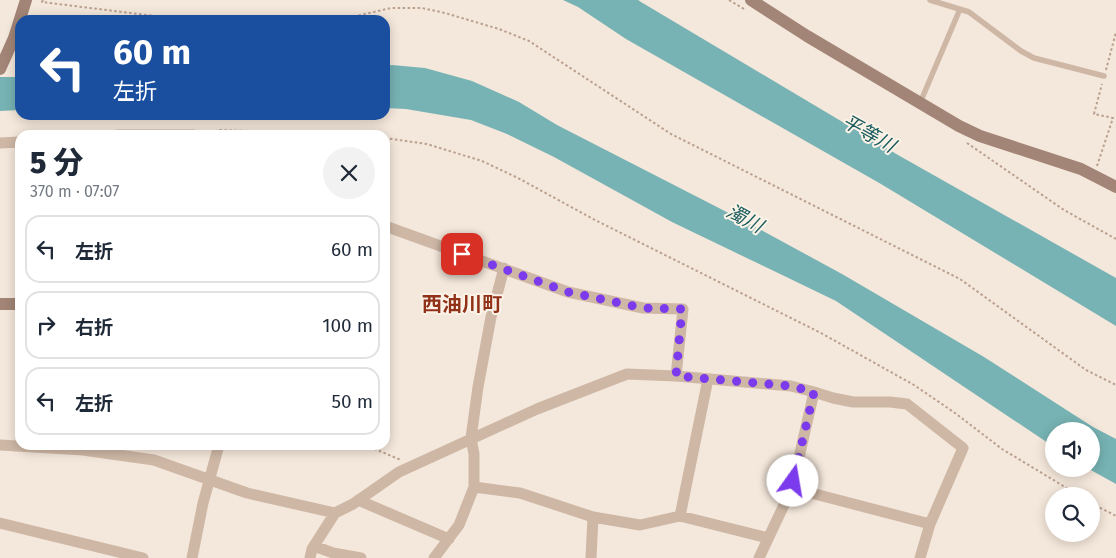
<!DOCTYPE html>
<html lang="ja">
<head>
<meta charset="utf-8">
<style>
  body { margin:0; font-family:"Fira Sans","Noto Sans JP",sans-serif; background:#f2f2f3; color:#1f2937; height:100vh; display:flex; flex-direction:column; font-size:19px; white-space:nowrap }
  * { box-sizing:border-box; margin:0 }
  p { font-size:16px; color:#747a83 }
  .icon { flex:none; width:28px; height:28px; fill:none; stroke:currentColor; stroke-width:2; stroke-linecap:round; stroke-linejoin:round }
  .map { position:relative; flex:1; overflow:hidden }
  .drawer { position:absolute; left:15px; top:130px; width:375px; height:320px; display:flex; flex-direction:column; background:#fff; border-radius:15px; box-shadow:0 2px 12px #0003 }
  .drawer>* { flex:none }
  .banner { position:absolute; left:15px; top:15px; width:375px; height:105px; border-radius:15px; box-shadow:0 2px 12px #0003; background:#1a4fa0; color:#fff; overflow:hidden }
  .fabs { position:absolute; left:1045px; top:422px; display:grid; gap:10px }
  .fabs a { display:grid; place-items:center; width:55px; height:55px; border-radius:50%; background:#fff; box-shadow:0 2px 12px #0003; font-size:25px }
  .pin { position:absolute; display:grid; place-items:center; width:42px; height:42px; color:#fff; margin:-21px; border-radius:10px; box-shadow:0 2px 8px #0006 }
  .me { position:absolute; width:55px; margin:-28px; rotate:13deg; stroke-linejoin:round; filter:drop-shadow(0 0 4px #0008) }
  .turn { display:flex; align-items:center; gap:18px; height:105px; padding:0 15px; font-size:22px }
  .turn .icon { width:65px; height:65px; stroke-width:2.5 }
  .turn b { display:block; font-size:35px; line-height:42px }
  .round { display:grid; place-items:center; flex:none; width:52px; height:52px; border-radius:26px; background:#f2f2f3 }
  .summary { display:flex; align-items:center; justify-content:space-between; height:85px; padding:0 15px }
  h1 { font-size:30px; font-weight:800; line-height:38px }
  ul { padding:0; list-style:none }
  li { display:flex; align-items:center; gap:15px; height:68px; margin:0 10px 8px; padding:0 5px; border:2px solid #e0e1e3; border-radius:15px }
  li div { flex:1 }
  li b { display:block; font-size:19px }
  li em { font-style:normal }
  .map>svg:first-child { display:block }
  .water { fill:#77b3b4 }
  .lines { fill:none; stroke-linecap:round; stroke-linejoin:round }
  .path { stroke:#baa08f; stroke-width:2; stroke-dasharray:2.5 2.5; stroke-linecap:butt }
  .lane { stroke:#ceb7a5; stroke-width:5.5 }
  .street { stroke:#ceb7a5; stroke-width:11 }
  .secondary { stroke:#a28576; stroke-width:12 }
  .route { stroke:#7c3aed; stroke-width:9; stroke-dasharray:0 16.2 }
  .labels { text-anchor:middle; stroke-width:4; stroke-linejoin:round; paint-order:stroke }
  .water-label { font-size:19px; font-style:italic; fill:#195c5e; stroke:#fbf2e8 }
  .quarter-label { font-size:20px; font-weight:bold; fill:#903118; stroke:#fbf2e8 }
</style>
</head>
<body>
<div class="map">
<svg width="1116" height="558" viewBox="0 0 1116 558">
  <rect width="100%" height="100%" fill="#f4e7db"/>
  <path class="water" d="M563,0H638L641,2L898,155L1116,278V326L881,184L626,39L578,7Z
    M392,65L425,68L472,81L519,102L557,125L752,225L842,274L984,357L1093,427L1116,439V484L1089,469H1091V431H1054V447L836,301L672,222L554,157L507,134L471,120L406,109L385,108V66Z
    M0,77H20V110L0,111Z"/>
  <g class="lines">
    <path class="path" d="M43,0L42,2L187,20
      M729,0L744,9
      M339,20L391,8H422L445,13L499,29L529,41L671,134L960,279L1086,370L1116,385
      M1106,70L1116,32
      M211,135L218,130L361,135
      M385,138L427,144L482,161L518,178L595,220L821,333L914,385L955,413L1002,449L1080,496
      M967,143L1064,210L1116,239
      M1097,166L1113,118L1094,114L1102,84
      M365,445L401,460
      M1091,503L1116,516"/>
    <path class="lane" d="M930,0L969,12L1021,51L1034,58L1104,76
      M920,103L960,9"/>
    <path class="street" d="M117,135H194
      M0,143L20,142
      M385,226L568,292L643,308L683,309L676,376
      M504,268L491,317L478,387L471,438L474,454V487L520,493L593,517L640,525L680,516L768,538
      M814,392L833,398L853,402H890L907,404L963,448L930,524L920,558
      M0,445L83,450L154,460L247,493L335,513
      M792,488L930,524
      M358,500L449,539
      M680,516L708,379
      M0,523L143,558
      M314,546L333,553L361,558
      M192,558L203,503L219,445
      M310,558L312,549L335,513L353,504L399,472L537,409L627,374L676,376L791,386L814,392L792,488L759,558
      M434,558L459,525L474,487
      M591,558L593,517"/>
    <path class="secondary" d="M751,0L807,36L959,126L980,136L1081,169L1116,187
      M0,69L14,38L26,0
      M0,304H20"/>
  </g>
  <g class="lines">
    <path class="route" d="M462,254L568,292L643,308L682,309L676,376L791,386L814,392L793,481"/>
  </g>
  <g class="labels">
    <g class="water-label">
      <text transform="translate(869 133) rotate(29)" y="7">平等川</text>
      <text transform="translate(745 218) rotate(28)" y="7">濁川</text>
    </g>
    <g class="quarter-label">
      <text x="462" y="311">西油川町</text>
    </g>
  </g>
</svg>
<div class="fabs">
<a><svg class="icon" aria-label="sound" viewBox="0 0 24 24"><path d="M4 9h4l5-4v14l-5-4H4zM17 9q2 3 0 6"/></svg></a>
<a><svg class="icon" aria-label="search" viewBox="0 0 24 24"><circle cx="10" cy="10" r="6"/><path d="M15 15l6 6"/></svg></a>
</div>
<div class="pin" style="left:462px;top:254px;background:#d93025"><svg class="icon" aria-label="arrive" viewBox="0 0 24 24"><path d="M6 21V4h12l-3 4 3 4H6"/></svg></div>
<svg class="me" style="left:793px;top:481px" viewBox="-20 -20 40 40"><circle r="19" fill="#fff"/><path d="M0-13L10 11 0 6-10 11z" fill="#7c3aed"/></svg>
<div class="banner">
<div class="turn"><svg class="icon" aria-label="left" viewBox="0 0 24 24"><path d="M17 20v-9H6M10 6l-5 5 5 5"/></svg><div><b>60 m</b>左折</div></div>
</div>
<section class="drawer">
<div class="summary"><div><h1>5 分</h1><p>370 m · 07:07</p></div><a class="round"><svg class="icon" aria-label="close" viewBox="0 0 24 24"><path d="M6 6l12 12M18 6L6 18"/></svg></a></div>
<ul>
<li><svg class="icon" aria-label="left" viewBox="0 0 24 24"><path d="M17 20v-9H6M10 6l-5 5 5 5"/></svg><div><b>左折</b></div><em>60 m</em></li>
<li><svg class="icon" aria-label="right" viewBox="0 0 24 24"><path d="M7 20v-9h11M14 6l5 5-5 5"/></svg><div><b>右折</b></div><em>100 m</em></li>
<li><svg class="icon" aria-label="left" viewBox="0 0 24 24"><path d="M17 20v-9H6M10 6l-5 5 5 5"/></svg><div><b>左折</b></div><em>50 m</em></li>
</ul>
</section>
</div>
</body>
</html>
